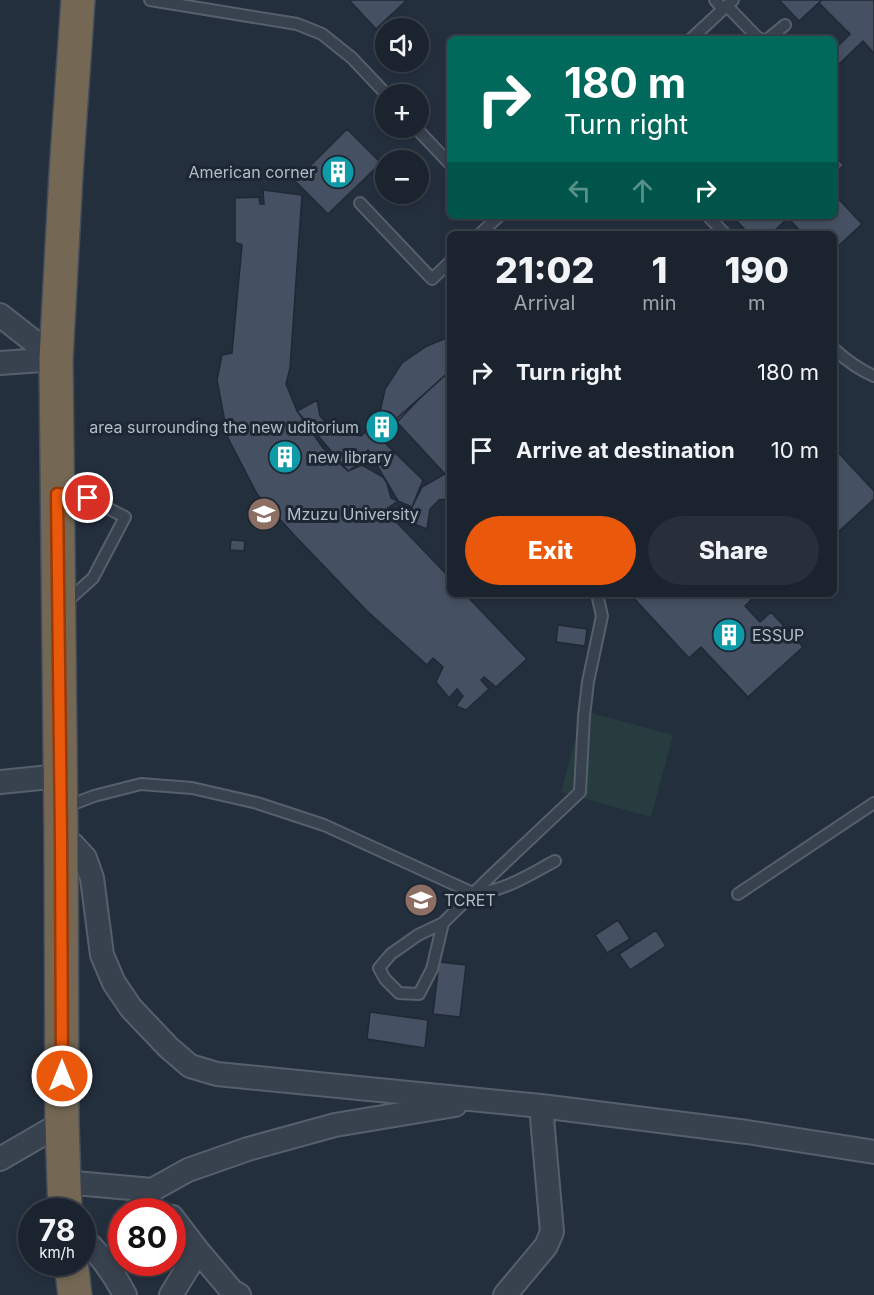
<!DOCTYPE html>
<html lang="en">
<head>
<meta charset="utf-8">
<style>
  body { margin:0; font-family:Inter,sans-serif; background:#282f3a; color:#f1f3f6; height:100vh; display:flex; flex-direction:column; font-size:22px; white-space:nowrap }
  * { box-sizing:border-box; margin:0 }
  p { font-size:20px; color:#a0a4aa }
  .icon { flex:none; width:33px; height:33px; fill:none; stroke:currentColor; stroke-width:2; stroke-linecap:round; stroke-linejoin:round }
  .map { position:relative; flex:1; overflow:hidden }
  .drawer { position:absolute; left:447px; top:231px; width:390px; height:366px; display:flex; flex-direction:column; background:#1b232e; border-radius:9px; box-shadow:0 3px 9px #0003,0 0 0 2px #39404a }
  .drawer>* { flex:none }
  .top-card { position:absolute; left:447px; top:36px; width:390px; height:183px; border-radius:9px; box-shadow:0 3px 9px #0003,0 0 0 2px #39404a; background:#00695c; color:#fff; overflow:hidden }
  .fabs { position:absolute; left:375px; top:18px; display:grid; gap:12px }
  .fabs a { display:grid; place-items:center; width:54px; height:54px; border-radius:50%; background:#1b232e; box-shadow:0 3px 9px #0003,0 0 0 2px #39404a; font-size:30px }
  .speed { position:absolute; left:18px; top:1198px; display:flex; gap:12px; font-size:30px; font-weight:700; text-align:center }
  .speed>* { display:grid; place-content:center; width:78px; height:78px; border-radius:50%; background:#1b232e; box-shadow:0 3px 9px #0003,0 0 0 2px #39404a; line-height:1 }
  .speed small { font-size:15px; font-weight:400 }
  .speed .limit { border:9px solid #d22; background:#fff; color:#111 }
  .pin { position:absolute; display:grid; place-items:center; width:51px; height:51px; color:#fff; margin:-26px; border:3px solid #fff; border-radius:50%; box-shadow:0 2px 6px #0007 }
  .me { position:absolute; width:66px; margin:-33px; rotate:0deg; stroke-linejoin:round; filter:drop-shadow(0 0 4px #0008) }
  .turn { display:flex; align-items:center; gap:21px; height:126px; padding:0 18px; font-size:27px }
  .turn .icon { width:78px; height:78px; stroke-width:2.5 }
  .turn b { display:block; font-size:42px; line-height:51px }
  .lanes { display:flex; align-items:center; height:57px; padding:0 18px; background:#0003; justify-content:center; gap:30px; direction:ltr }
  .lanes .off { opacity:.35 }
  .eta { display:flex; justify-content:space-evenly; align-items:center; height:102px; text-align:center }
  .eta b { font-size:36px; font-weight:800; line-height:42px }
  .cta { display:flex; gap:12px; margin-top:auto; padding:12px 18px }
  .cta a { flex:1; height:69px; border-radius:36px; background:#ea580c; color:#fff; font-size:24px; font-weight:800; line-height:69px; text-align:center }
  .cta a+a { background:#282f3a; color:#f1f3f6 }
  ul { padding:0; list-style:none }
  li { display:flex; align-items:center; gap:18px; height:78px; padding:0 18px }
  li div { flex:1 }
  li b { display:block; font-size:22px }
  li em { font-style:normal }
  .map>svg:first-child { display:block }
  .green { fill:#263c3f }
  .building { fill:#455162; stroke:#1f2835; stroke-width:1.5 }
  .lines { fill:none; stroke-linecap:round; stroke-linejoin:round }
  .lane-casing { stroke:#565f6c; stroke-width:14 }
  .street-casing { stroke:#565f6c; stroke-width:26 }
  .highway-casing { stroke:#434c59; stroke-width:36 }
  .lane { stroke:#38414e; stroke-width:10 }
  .street { stroke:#38414e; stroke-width:22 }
  .highway { stroke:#746855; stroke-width:33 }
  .route-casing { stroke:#983908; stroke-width:15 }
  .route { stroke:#ea580c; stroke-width:10 }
  .labels { text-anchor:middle; stroke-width:6; stroke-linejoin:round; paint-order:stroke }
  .poi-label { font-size:16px; fill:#b4bcc9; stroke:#1d2633; text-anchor:start }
</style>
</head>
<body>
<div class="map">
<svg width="874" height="1295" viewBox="0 0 874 1295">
  <rect width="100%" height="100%" fill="#242f3e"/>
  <path class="green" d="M583,711L673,735L651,817L561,792Z"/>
  <path class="building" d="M349,0H407L376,29Z
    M779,0H822L799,21Z
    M822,0H874V53L863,41L834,69V50L850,34L819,3Z
    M347,129L381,163L328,214L295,181Z
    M834,155L844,165L834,174Z
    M263,190L302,195L290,368L286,384L297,411L323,448L348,471L362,465L383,477L387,483L391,498L398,501L385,510L450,578V594H465L527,659L496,687L484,677L481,680L489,689L466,710L456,706L463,696L457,689L449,698L436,682L443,667L433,658L427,665L367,611L295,536L257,494L228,438L217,380L222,355L232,353L242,245L235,242V198L259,197L260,204H264Z
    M834,194L862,224L834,250V234H803L788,218L771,234H749L732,216H834Z
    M444,339L450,340V371L418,400L381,439L423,480L412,507L398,501L368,450L354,467L348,471L297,411L317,400L320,416L335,432L361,436L378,421L385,389L402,363L427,346Z
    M450,371V469L445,474L395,420Z
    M834,448L874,491V499L834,536Z
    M450,469V499L439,500L430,509L427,529L409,522L412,507L422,487L445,474Z
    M231,540L245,541L244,551L230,550Z
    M630,594H757L745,606L760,622L771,612L803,647L748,697L701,647L689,658Z
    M558,625L587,629L585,646L556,642Z
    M618,920L630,939L607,953L595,935Z
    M656,930L666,946L630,970L619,954Z
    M439,962L466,965L460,1017L433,1014Z
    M370,1012L428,1020L425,1048L367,1039Z"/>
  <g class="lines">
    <g class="lane-casing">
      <path id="lane" d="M150,0L297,24L322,34L352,58L386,94
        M715,0L723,9
        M727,6L757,37L761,39
        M691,39L733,0
        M768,39L785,25
        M416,128L450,164
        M360,203L432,279L450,262
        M708,216L725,234
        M480,234L498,217
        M834,349C847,361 858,369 874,376
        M61,494L88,498L125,517L93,578L64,604
        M65,807L94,796L141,784L192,788L257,803L324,825L473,893C502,893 530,874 555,861
        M738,894L874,803
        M443,923L418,935L391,954L379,968L385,979L399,993L419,994L432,969L443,923L492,875L580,792L584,716L588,682L602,616L597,594"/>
    </g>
    <g class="street-casing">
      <path id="street" d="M0,315L56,359
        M0,363L56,359
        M0,782L60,776
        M61,838L73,845L85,858L92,878L102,955L114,983L131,1008L168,1047L190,1066L217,1074L541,1106L747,1132L874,1152
        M0,1159L62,1123
        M64,1182L152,1190L188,1170L248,1149L335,1125L455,1105
        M172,1217L198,1251L232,1291L239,1295
        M82,1238C101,1254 114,1274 125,1295
        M171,1295L198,1251
        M505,1295L546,1246L552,1232L541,1106"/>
    </g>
    <g class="highway-casing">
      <path id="highway" d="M65,1212L62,1123L61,838L56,359L66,174L78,0
        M71,1263L75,1295"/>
    </g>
    <use href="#lane" class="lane"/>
    <use href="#street" class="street"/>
    <use href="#highway" class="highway"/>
  </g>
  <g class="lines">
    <g class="route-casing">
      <path id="route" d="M62,1076L61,838L57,494L88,498"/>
    </g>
    <use href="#route" class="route"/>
  </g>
  <defs>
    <g id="building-disc" transform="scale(1.725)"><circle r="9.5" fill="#0f9aa8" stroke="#1d2633"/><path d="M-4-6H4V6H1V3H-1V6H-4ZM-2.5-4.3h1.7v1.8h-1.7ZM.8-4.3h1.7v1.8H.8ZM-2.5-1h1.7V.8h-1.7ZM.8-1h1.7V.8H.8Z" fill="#fff"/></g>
    <g id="university-disc" transform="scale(1.725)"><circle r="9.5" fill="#8d6e63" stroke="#1d2633"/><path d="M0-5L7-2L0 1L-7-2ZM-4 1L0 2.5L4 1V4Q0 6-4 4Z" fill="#fff"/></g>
  </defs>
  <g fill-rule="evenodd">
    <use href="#building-disc" x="338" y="172"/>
    <use href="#building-disc" x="382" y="427"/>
    <use href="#building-disc" x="285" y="457"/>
    <use href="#university-disc" x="264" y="514"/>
    <use href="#building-disc" x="729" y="635"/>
    <use href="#university-disc" x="421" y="900"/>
  </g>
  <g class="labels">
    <g class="poi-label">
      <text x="315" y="178" text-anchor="end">American corner</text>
      <text x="359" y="433" text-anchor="end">area surrounding the new uditorium</text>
      <text x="308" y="463">new library</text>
      <text x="287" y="520">Mzuzu University</text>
      <text x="752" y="641">ESSUP</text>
      <text x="444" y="906">TCRET</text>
    </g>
  </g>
</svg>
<div class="fabs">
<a><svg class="icon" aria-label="sound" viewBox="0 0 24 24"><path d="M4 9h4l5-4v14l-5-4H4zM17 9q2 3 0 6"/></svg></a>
<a>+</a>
<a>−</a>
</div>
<div class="speed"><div>78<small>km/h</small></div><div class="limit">80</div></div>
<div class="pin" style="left:88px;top:498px;background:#d93025"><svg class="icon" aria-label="arrive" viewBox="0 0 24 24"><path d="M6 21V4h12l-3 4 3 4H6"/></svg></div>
<svg class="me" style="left:62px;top:1076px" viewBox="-20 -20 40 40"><circle r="17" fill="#ea580c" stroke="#fff" stroke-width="3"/><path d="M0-11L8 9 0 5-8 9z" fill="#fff"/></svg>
<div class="top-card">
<div class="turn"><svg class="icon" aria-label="right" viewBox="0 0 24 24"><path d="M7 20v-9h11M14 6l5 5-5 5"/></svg><div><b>180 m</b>Turn right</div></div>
<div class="lanes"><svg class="icon off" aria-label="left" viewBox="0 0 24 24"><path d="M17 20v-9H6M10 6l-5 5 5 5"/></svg><svg class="icon off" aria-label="ahead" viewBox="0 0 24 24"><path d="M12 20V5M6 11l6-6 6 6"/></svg><svg class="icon" aria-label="right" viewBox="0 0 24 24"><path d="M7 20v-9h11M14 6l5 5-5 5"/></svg></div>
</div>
<section class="drawer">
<div class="eta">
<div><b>21:02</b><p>Arrival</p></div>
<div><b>1</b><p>min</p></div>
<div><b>190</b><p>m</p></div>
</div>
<ul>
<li><svg class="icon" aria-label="right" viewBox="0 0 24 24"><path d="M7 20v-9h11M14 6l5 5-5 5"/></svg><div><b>Turn right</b></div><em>180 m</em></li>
<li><svg class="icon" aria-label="arrive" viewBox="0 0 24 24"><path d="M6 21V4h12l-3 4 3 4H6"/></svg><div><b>Arrive at destination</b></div><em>10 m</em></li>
</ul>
<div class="cta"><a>Exit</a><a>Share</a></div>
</section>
</div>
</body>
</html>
